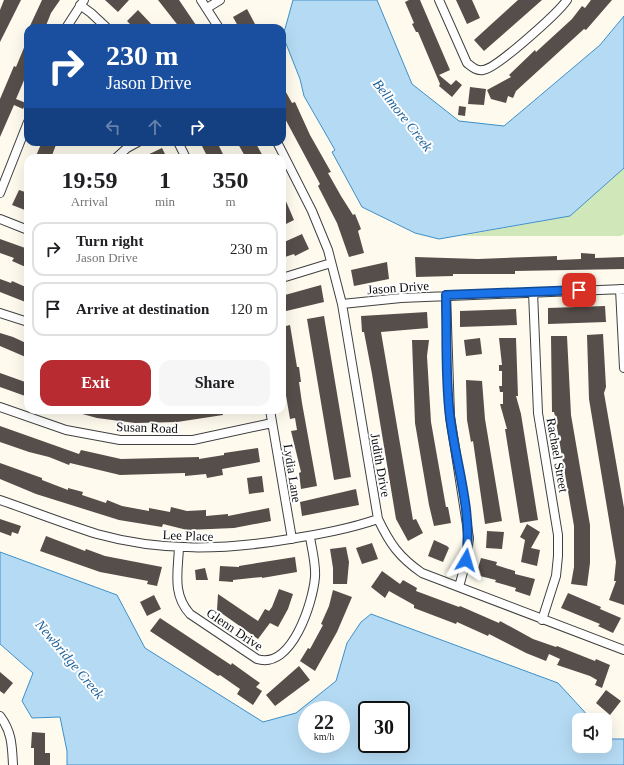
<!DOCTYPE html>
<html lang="en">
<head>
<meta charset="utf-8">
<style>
  body { margin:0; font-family:Georgia,serif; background:#f6f6f6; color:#202124; height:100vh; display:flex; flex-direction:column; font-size:15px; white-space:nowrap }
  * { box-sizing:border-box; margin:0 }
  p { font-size:13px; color:#757577 }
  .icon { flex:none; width:22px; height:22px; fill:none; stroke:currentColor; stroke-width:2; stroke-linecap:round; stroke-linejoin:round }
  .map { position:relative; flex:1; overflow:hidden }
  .drawer { position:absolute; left:24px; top:154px; width:262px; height:260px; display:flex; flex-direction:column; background:#fff; border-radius:12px; box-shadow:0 4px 16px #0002 }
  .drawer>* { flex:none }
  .guide { position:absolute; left:24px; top:24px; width:262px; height:122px; border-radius:12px; box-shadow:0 4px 16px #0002; background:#1a4fa0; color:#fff; overflow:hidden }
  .fabs { position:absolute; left:572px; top:713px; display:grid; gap:8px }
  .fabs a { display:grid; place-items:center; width:40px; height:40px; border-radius:8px; background:#fff; box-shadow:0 4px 16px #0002; font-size:20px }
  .speed { position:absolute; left:298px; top:701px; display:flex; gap:8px; font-size:20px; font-weight:700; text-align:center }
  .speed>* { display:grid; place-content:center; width:52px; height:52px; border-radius:50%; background:#fff; box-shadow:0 4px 16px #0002; line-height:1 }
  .speed small { font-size:10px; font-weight:400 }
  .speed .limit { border:2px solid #111; border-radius:6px; background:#fff; color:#111 }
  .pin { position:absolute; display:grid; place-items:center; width:34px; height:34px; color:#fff; margin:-17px; border-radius:8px; box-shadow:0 2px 6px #0006 }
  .me { position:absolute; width:44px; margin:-22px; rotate:7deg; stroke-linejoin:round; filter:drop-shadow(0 0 3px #0008) }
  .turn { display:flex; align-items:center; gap:14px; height:84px; padding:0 16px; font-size:18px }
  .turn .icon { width:52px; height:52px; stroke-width:2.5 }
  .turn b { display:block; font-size:28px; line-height:34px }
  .lanes { display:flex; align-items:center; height:38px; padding:0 16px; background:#0003; justify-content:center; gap:20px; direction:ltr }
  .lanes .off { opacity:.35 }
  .eta { display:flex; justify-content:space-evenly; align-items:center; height:68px; text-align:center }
  .eta b { font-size:24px; font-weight:700; line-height:28px }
  .primary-button { display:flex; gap:8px; margin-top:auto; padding:8px 16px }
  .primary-button a { flex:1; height:46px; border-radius:12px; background:#b82b30; color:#fff; font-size:16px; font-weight:700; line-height:46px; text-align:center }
  .primary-button a+a { background:#f6f6f6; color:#202124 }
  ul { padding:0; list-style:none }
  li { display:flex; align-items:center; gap:12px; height:54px; margin:0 8px 6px; padding:0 8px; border:2px solid #e0e0e0; border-radius:12px }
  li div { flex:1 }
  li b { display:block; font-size:15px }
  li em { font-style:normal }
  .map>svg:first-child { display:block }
  .green { fill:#d0e7b9 }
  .water { fill:#b5dbf4; stroke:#3e8fc8; fill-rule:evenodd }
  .building { fill:#554e4a }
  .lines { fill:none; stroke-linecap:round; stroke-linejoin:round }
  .minor-casing { stroke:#404040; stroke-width:10 }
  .minor { stroke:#fff; stroke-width:8 }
  .route-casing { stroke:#114b97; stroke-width:10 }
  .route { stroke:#1a73e8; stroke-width:7 }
  .labels { text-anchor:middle; stroke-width:4; stroke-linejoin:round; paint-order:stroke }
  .street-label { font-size:13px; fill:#0d0d0d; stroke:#fff }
  .water-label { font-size:14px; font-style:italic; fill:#1b619a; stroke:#fff }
</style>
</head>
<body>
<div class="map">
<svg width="624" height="765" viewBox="0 0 624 765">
  <rect width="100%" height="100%" fill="#fefbee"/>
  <path class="green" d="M624,168V234L621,236H461L570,216Z"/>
  <path class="water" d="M293,0H377L412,84L459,121L504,126L600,45L624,16V168L570,216L439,239L415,233L362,207L332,152L335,150L304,96L300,79L283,36Z
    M0,552L117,595L145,648L263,722L296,713L336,681L347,643L361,622L371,614L558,683L592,720H579V746H605V734L610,739H624V765H67V751L60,717L32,718L22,701L33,673L0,644ZM307,710H341V744H307ZM367,710H401V744H367Z"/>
  <path class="building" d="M4,0H21L0,42V10Z
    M42,0H60L51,13L45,28H29Z
    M105,0H129L118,12Z
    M158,0H179L198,28H180Z
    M409,0H420L450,70L439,75L451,85L456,80L462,85L452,97L439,86L440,84L418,32H416L412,24L414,23L405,2Z
    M456,0H472L480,18L467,24Z
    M518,0H542L484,51L474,40Z
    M591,0H612L586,30L584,29L516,91L513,98L508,96L506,103L491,99L487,90L511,77L509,75L535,50L536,52L572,19L582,6L585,8Z
    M247,9L255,24L248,28H239L233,17Z
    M138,10L155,28H134L127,21Z
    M28,38V71L16,99L26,103L23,109L14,105L0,137V99L14,66L16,67Z
    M282,85L292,103L295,102L310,135L331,172L328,173L341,196L353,215L355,214L361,229L358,231L364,253L349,257L337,223L318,186L320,184L282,113Z
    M470,87L486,89L484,105L468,104Z
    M459,106L466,107L465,116L458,115Z
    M42,142H57L51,158H35Z
    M200,142H217L223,154L216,158H208Z
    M237,142H255L264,158H246Z
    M162,148L167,158H141Z
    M19,190L28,193V204L25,210L12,205Z
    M282,192L294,220L282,226Z
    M302,234L309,249L295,256L294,254L282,258V243Z
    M0,239L28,249V268L12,261L14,258L0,253Z
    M581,253L595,254V258L624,257V269L515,271V274H453V276L416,277L415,257L478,259L557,256V260L581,259Z
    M387,262L389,279L354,286L351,270Z
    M0,279L11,283L12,281L28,288V303L0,292Z
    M321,285L324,302L282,312V298H285V295Z
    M605,306L606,322L548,324V308Z
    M516,309L517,325L460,327V311Z
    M427,312L428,328L381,332L413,520L416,519L423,533L408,541L396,519L372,374L364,332H362L361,316Z
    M324,316L351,477L334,480L307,319Z
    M290,325L297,367H299L301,382H299L302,403L317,486L301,489L299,473L301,472L291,431L297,430L295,418L290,419L282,372V327Z
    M0,333L13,337L28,344V358L0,346Z
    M603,334L606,387L604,393L624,508V605L609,600L616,581H614L616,562L589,399L587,335Z
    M551,336H567L571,415L590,525V563L587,586L571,584L574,567V526L555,416L554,412H552Z
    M480,338L482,354L466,356L464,340Z
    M499,338H516L518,396H516L521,414L538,520L520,523L505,429H507L500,404H503V392H500L499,386H502V371H499V365H502Z
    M412,340H429L427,356L431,422L446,507H448L451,523L434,526L429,505L415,423Z
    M0,373L28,383V397L0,387Z
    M466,380L482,381L485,419L502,521L485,524L473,441L471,442L467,420Z
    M75,410H222L223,415L177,422L135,423L97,418L75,412Z
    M0,426L79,454L81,450L121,459L199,457V459L224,455V453L258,448L260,462L222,469L223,475L207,478L206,474L185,476V473L120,475L70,463L69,465L49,457L29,452L0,442Z
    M0,463L42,478V480L68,490V488L83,492L82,495L106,503L107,500L122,506L149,511V508L170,512L171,507L187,511L206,510V516L228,514V516L269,508L271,521L234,528L187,530L163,524L162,527L119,520L36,494L0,479Z
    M262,476L264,492L249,494L247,478Z
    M356,489L359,505L302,516L300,502Z
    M0,519L21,526L18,534L12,532L11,536L0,532Z
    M527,524L540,532L531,548L540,550L537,566L521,562L525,540L520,537Z
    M487,531L504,532L502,549L486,548Z
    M46,536L85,551L86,549L105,556L162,567L157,586L147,584L148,581L100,572L40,551Z
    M434,540L447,546L449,548L443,562L428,556Z
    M372,543L378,559L362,564L356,548Z
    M346,547L349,562L347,584H333V568L330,549Z
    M295,557L297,572L262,578V577L233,580V582L219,581L220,566L239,567V566Z
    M481,558L497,562L496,565L515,571V574L535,579L530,596L515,591L516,588L495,582L496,580L476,575Z
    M205,568L208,580H196L195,570Z
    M382,571L400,584L403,580L417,588L416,591L459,607L460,606L499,623L500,621L533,639L556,647L557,646L595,661L596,659L610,665L602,688L595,685L597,680L590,676L557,665L560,659L549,654L546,661L526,653L489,634L488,636L457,622L456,624L414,608V605L389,591L385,598L371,587Z
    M279,589L293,594L288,609L278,627L270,623L258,639L217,610L218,594L258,621L265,609L269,611L272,607Z
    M333,590L352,597L337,632L315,671L300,661L308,648L310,649L323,625L321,624L329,606Z
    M568,593L601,607L600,609L621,618L613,633L598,626L600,624L561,608Z
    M154,595L161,609L147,616L140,602Z
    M160,618L231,665L232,663L260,683L256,687L262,691L253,705L237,694L240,689L220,675L218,676L150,631Z
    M299,666L310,680L275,706L266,695Z
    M0,672L13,683L4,694L0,691Z
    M606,690L621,701L610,715L596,703Z
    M32,732L45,733V753H50V765H34V748H31Z"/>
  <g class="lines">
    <g class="minor-casing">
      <path id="minor" d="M201,0L219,28
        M439,0L467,63C472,67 476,71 483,70C496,69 558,13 567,0
        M80,5L91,13L107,28
        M207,8L220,0
        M66,28L84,0
        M178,142L186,158
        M277,142L312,211L328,250L342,304L378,519C390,544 399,557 422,573L624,650
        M116,158L127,148L138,142
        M0,193L28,122
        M0,219L28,230
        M282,278L331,263
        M620,289L624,368
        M533,292L538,413L558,535V556L556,576L542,620
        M446,295L450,416L469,538L466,561L459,587
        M342,304L401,298L624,289
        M0,313L28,322
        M0,407L66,430L120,440H193L272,423
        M270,410L292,539
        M0,500C32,511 65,524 97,534C161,552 225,550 290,539C320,534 349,529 378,519
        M179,547C178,572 172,594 190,614L257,659C292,670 313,602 315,577C316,564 312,550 310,537
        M0,716C12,732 12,746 13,765"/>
    </g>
    <use href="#minor" class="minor"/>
  </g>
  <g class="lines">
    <g class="route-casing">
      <path id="route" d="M466,560C473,512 456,465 450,417C445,377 447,335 446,295L579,290"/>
    </g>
    <use href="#route" class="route"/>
  </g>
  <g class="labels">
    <g class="street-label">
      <text transform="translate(398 287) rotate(-4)" y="5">Jason Drive</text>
      <text transform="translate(147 427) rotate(2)" y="5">Susan Road</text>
      <text transform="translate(558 455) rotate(80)" y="5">Rachael Street</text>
      <text transform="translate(381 465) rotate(80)" y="5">Judith Drive</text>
      <text transform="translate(293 473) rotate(81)" y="5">Lydia Lane</text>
      <text transform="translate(188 535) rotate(2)" y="5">Lee Place</text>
      <text transform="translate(235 629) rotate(34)" y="5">Glenn Drive</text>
    </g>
    <g class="water-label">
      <text transform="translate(403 115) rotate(52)" y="5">Bellmore Creek</text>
      <text transform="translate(70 659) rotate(50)" y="5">Newbridge Creek</text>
    </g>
  </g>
</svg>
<div class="fabs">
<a><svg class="icon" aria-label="sound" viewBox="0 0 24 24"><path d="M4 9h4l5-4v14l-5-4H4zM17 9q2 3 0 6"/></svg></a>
</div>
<div class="speed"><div>22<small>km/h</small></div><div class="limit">30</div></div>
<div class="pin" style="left:579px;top:290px;background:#d93025"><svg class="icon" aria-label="arrive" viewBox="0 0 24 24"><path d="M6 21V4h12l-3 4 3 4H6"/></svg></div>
<svg class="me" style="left:466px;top:560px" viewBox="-20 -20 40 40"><path d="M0-17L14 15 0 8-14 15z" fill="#1a73e8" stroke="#fff" stroke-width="4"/></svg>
<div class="guide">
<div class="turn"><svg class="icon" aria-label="right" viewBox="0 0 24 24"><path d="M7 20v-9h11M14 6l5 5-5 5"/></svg><div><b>230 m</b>Jason Drive</div></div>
<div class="lanes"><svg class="icon off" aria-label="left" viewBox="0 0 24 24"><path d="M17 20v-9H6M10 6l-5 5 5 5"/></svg><svg class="icon off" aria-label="ahead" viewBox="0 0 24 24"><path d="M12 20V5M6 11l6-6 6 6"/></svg><svg class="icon" aria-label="right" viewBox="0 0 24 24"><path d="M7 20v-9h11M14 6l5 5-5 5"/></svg></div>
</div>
<section class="drawer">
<div class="eta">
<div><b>19:59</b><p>Arrival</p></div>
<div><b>1</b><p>min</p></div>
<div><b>350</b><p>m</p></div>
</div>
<ul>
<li><svg class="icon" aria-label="right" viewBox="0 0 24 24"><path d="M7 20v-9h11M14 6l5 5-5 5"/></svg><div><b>Turn right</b><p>Jason Drive</p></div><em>230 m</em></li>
<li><svg class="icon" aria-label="arrive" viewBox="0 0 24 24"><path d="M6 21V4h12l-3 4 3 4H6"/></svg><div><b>Arrive at destination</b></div><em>120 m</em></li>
</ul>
<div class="primary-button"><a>Exit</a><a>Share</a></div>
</section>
</div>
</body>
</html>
